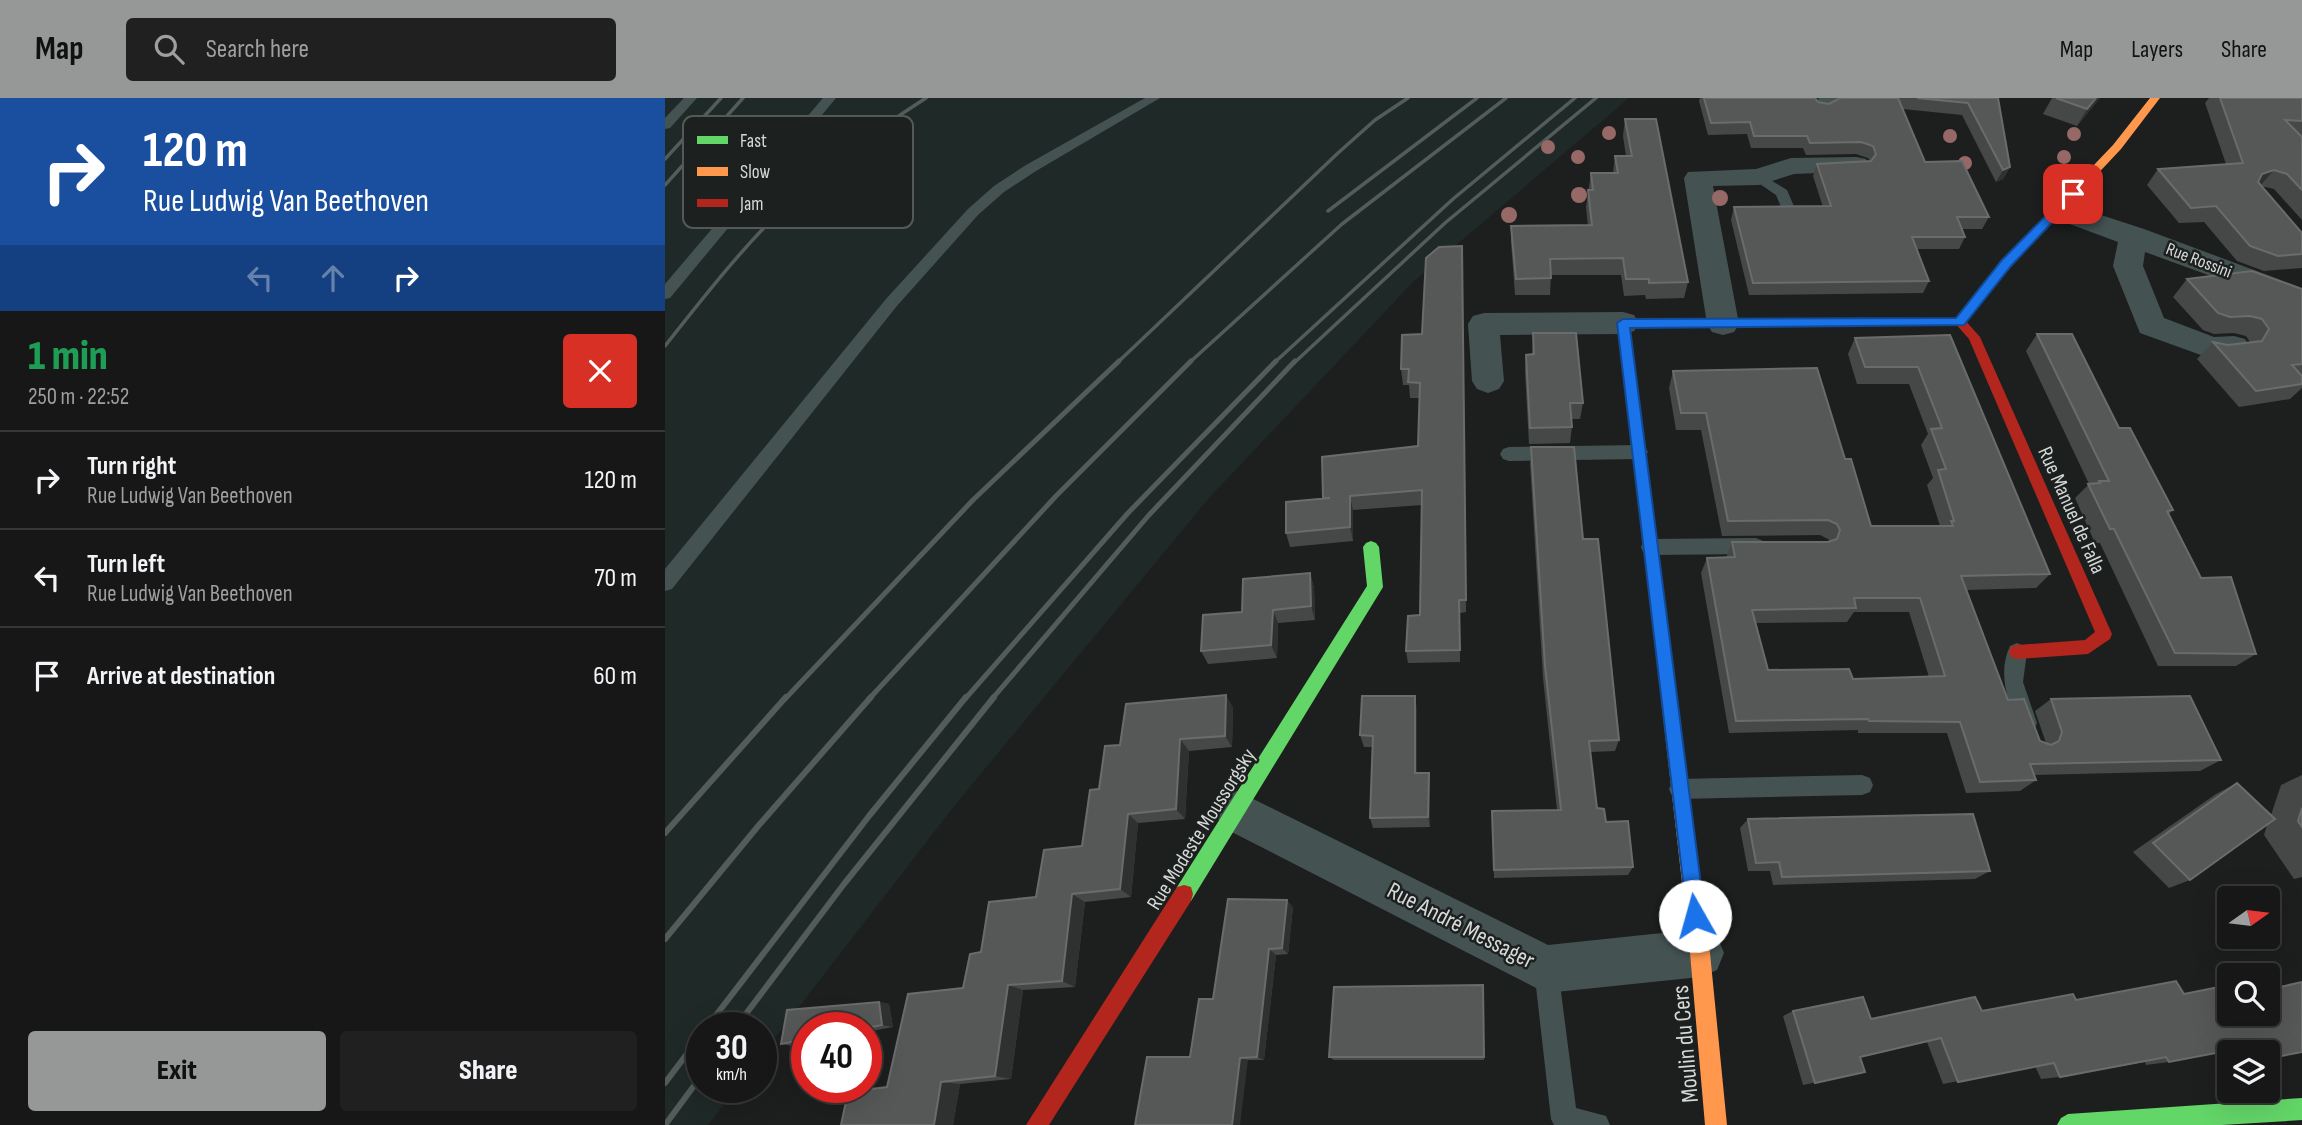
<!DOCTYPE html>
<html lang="en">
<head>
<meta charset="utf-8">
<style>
  body { margin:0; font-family:"Sofia Sans Condensed",sans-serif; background:#1f201f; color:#f1f3f6; height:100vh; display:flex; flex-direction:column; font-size:26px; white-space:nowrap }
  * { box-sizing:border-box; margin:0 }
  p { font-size:23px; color:#9e9fa1 }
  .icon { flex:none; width:38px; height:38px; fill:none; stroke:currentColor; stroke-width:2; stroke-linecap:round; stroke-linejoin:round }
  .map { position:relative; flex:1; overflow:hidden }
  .sheet { display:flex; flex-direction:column; background:#161716; width:665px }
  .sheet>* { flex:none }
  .banner { background:#1a4fa0; color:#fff; overflow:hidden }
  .needle { width:46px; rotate:76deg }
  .fabs { position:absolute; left:1552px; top:788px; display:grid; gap:14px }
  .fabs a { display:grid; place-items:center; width:63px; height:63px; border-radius:7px; background:#161716; box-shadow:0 7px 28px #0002,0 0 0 2px #353635; font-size:35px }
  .speed { position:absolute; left:21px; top:914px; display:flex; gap:14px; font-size:35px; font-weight:700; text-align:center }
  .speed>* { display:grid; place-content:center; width:91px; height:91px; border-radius:50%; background:#161716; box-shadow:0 7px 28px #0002,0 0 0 2px #353635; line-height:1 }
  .speed small { font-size:18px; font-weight:400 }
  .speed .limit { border:10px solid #d22; background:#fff; color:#111 }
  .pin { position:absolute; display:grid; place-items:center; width:60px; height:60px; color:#fff; margin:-30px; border-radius:14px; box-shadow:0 4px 10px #0006 }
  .me { position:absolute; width:77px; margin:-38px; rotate:353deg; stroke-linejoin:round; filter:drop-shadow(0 0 5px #0008) }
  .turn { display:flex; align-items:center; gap:24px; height:147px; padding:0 28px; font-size:32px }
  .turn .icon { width:91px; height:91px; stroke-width:2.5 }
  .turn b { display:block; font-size:49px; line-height:60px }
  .lanes { display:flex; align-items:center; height:66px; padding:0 28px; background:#0003; justify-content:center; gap:35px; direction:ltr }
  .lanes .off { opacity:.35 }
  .round { display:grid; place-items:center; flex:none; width:74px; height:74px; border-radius:7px; background:#1f201f }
  .headline { display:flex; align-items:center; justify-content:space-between; height:119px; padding:0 28px }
  h1 { font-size:42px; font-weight:800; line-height:52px; color:#1e9e55 }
  .cta { display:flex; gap:14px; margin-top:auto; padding:14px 28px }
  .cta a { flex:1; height:80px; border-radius:7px; background:#959897; color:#111; font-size:28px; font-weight:800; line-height:80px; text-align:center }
  .cta a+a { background:#1f201f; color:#f1f3f6 }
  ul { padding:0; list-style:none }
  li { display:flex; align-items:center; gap:21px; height:98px; padding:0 28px; border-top:2px solid #353635 }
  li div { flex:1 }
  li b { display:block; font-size:26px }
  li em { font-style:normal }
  header { display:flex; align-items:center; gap:42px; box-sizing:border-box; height:98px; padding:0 35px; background:#959897; color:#111 }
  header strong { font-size:33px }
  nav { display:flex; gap:38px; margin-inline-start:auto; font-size:24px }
  .search { width:490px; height:63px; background:#1f201f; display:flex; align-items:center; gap:18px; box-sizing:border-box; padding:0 24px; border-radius:7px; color:#9e9fa1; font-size:26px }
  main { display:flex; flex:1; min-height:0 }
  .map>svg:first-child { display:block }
  .built { fill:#1f2928 }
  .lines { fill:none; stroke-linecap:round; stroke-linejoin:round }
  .lane { fill:#445352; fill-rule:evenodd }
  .street { fill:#445352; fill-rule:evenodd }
  .fast { fill:#63d668; fill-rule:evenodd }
  .slow { fill:#ff974d; fill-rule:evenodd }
  .jam { fill:#b3261e; fill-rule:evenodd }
  .rail-far2 { stroke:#535c5b; stroke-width:3.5 }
  .rail-far1 { stroke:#535c5b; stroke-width:5 }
  .rail { stroke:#535c5b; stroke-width:6 }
  .tree { fill:#976966 }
  .wall { fill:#464847; fill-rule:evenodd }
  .shaded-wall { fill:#2f3130 }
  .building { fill:#555857; stroke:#6a6c6b; stroke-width:2; fill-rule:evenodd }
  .route { fill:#1a73e8; stroke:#114b97; stroke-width:2 }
  .labels { text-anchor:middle; stroke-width:5; stroke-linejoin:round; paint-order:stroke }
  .far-street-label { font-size:18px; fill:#d6d9d8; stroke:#1c201f }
  .street-label { font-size:21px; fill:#d6d9d8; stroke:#1c201f }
  .near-street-label { font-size:24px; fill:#d6d9d8; stroke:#1c201f }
  .key { fill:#1c201f; stroke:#545856; stroke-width:2 }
  .key-label { font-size:19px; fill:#d6d9d8 }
</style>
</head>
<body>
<header>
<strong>Map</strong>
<div class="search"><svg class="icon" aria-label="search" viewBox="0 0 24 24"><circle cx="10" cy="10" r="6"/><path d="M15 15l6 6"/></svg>Search here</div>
<nav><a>Map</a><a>Layers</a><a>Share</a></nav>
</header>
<main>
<section class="sheet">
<div class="banner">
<div class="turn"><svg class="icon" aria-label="right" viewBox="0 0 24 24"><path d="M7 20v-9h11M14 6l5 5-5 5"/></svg><div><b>120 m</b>Rue Ludwig Van Beethoven</div></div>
<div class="lanes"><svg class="icon off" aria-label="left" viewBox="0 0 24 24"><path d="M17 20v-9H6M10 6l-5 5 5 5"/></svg><svg class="icon off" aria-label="ahead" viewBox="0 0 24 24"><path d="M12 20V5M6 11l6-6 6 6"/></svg><svg class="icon" aria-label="right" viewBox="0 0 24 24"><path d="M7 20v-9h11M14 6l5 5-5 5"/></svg></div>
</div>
<div class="headline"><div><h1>1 min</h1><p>250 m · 22:52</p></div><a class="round" style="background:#d93025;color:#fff"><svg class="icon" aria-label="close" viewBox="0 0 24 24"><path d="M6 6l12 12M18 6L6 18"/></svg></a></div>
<ul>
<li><svg class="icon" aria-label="right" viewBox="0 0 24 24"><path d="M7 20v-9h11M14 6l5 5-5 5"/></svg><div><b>Turn right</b><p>Rue Ludwig Van Beethoven</p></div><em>120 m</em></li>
<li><svg class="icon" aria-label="left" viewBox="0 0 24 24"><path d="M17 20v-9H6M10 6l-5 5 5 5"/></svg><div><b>Turn left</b><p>Rue Ludwig Van Beethoven</p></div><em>70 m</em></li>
<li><svg class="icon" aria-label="arrive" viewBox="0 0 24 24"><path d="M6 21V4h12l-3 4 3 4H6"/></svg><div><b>Arrive at destination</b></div><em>60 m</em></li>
</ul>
<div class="cta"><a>Exit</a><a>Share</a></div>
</section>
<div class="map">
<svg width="1637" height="1027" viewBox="0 0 1637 1027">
  <rect width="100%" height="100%" fill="#1d1f1e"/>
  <path class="built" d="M0,0H964L749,183L544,400L290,707L96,958V929H37V989H73L43,1027H0Z"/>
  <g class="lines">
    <path class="lane" d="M19,0H32L5,30L0,31V20Z
      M158,0H171L5,200L0,201V186Z
      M480,0H495L371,73L339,94L313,117L231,209L7,491L0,493V471L221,201L303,111L329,88L361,67Z
      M1094,75L1122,92L1131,113L1129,116H1119L1111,97L1089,82L1087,79Z
      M974,347L980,349L983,354L980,359L974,361L844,363L838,361L835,356L838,351L844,349Z
      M1091,440L1098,443L1100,448L1098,453L1091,456L985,457L978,454L976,449L978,444L985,441Z
      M1352,545L1359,548L1362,554L1358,584L1372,625L1369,632L1362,635L1355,632C1343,606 1332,575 1345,548Z
      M1197,677L1205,680L1208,687L1205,694L1197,697L1015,701L1007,698L1004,691L1007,684L1015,681Z
      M881,859L889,863L893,871L911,1010L941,1018L945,1027H889L886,1021L869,871L873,863Z"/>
    <path class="street" d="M1154,0H1181C1172,12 1165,18 1150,14L1146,9Z
      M1191,59L1201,61L1204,67L1201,73L1129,76L1094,87L1048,88L1074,226L1069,234L1058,237L1047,234L1042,226L1019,80L1023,74L1091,71L1126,60Z
      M1393,103L1479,131L1637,190V211L1480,154L1478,168L1499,220L1549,239L1569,238L1580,241L1585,249L1580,257L1547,261L1475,235L1448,168L1453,144L1383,118L1379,112L1383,106Z
      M958,214L969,217L974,225L969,233L958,236L835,237L839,283L834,291L823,295L812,291L807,283L803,226L808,218L819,215Z
      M572,693L883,847L1035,831L1052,838L1059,855L1052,872L1035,879L881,895L557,729L550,714L557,699Z"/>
    <path class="fast" d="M706,443L711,445L714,449L718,489L715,494L526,803L519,805L512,803L510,796L512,789L702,488L698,449L701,445Z
      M1637,1000V1022L1557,1027H1392L1396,1020L1403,1016Z"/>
    <path class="slow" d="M1485,0H1495L1456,51L1346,168L1299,227H1160L1158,224L1164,220H1292L1338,162L1448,47Z
      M1002,575L1008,577L1010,582L1045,855L1062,1027H1040L1025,855L994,582L996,577Z"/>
    <path class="jam" d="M1164,220L1170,224L1164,228L965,229L1010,582L1008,587L1002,589L996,587L952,225L958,221Z
      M1295,220L1299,221L1315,239L1447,536L1445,541L1423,556L1352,561L1346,559L1344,554L1346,549L1352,547L1420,542L1430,534L1304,241L1289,224Z
      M519,787L526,789L528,796L526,803L384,1027H361L512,789Z"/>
    <path class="rail-far2" d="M0,61L56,0
      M0,87L78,0
      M663,113L812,0
      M0,248C44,192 88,136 141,89C178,55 219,27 261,0
      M452,265L673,55L710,22L743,0
      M524,265L677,126L841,0
      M609,265L788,101L910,0
      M629,265L780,125L931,0"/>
    <path class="rail-far1" d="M120,601L308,402L454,263
      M204,601L391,398L526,263
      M300,601L463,415L611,263
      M327,601L484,417L630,263"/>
    <path class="rail" d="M0,735L121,599
      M0,841L94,727L206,599
      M42,929L204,718L301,599
      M71,929L179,786L329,599
      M0,985L37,936
      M0,1027L37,977"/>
  </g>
  <g class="tree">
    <circle cx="944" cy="35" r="7"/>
    <circle cx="1409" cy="36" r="7"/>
    <circle cx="1285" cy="38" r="7"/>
    <circle cx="883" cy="49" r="7"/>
    <circle cx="913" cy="59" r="7"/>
    <circle cx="1399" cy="59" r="7"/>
    <circle cx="1300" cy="65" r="7"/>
    <circle cx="914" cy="97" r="8"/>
    <circle cx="1055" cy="100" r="8"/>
    <circle cx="844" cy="117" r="8"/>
  </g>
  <path class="wall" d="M1035,0H1152L1151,1L1153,4L1164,6L1175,0H1333L1345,69L1338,81L1331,84L1297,17L1238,11L1260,64L1324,119L1317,131H1297L1300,139L1294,151H1252L1264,183L1258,195L1084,197L1066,122L1069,109H1158L1148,78L1152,66L1205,63L1203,60L1191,56L1141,57L1138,50H1086L1082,36L1043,37L1034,3Z
    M1387,0H1435L1412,28L1378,16Z
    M1544,0H1637V122L1609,91L1596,88L1637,135V170L1599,173L1572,163L1539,124L1514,125L1482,87L1493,71L1561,66L1540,5Z
    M960,21L1023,184L1019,200L981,201L980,197L959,198L956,177H886L885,197H850L846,144V128H923L921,109L926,75H948L950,58H961L958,38Z
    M797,148L801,514L795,515V564L743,565L741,553L755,517L757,407L688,412V443L625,449L621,435L658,401L753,348L754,300H745L744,287H738L736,271L757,236Z
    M1522,181L1637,191V290L1625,301L1574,309L1532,261L1548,244L1563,247L1585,244L1581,238L1569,235L1549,236L1538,232L1508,199Z
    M868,235L918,305L915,321H906L907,329L905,345L864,346L860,274L861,257H867Z
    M1372,236L1454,330L1508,412L1504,416L1536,480L1591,556L1571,568H1493L1435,445H1430L1410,400L1424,386L1361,253Z
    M1285,237L1385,476L1371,490L1302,492L1343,602L1375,643L1381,645L1370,613L1386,601L1556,662L1535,673L1369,677L1371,682L1355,693L1301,695L1282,635H1193V632L1064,635L1036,475L1042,460H1061L1067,444L1165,443L1163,441L1155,437L1057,438L1036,332H1011L1004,290L1008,273L1180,361L1206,428H1275L1262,387L1268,380L1256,347L1263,336L1244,286H1192L1183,256L1190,240ZM1189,514H1244L1264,579L1188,581L1103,572L1091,525L1182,524Z
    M866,349L918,441L954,642L950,653L925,654L932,710L941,724L968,769L963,777L829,780L827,713L892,712L878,580L865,365Z
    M645,475L649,490L650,522L613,525L612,560L543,566L536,553L577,514Z
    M568,609L567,649L524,653L520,721L473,725L466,799L420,804L410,889L358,892L346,981L295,986L288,1027H176L222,989L298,890L316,854L371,799L417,748L434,691L455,647Z
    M752,610V675H764L765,685V729L708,730L705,720L707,649H699L695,637Z
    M1637,677V779L1629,781L1599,737L1602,727L1525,782L1504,790L1468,754L1551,696L1572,685L1606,717L1616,687Z
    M1083,721L1325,773L1310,781L1108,787L1105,773H1083L1075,730Z
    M628,809L623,856L611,857L599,962H583L525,959L548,901Z
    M818,887L819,962H669L664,959Z
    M1519,896L1637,954L1603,960V954H1574L1573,951L1504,964L1481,967L1480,964L1395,979L1376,981L1370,968L1278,986L1262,944L1195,959L1200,974L1138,987L1118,918L1128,913L1206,921L1317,913L1411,902Z
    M214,904L224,906L228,929L201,934V929H142V945L128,948L116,946L122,912Z"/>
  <path class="shaded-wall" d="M1431,0H1435L1412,28L1422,11Z
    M1345,69L1338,81L1331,84L1338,72Z
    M1609,72L1596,87L1585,92L1597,76Z
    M685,398L688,412V443L685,429Z
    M645,475L649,490L650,522L646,508Z
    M608,512L613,525L612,560L606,547Z
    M561,597L568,609L567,649L560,638Z
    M750,598L752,610V686L750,675Z
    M515,641L524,653L520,721L511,711Z
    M764,675L765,685V729L763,719Z
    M463,716L473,725L466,799L455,791Z
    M407,796L420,804L410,889L397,883Z
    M622,802L628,809L623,856L617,850Z
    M604,851L611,857L599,962L592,959Z
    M343,887L358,892L346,981L330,978Z
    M214,904L224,906L228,929L217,927Z
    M575,960L583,962L575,1027H567Z
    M276,984L295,986L288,1027H269Z"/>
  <path class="building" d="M1039,0H1150L1153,4L1164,6L1175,0H1233L1260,64L1297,63L1324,119H1292L1300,139H1247L1264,183L1088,185L1069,109L1166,108L1152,66L1206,63L1211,56L1208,48L1196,44L1145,45L1142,38H1089L1085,24L1046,25Z
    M1252,0H1333L1345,69L1338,72L1303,5Z
    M1391,0H1431L1422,11Z
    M1555,0H1637V23L1620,22L1637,39V92L1622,76L1609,72L1597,76L1593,84L1637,135V156L1613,158L1585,148L1551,108L1526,110L1493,71L1578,65Z
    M960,21H991L1023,184L984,185V181H961L958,160L885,161L886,180L851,181L846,128L927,127L923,92H928L926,75H953L950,58H967Z
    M797,148L801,502H794L795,552L741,553L743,518L755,517L757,392L685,398V429L621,435V404L665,400H658L657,359L753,348L755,285L743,284L744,271H736L737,237L757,236L761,160L774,149Z
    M1587,173L1637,191V266L1627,267L1637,278V286L1591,293L1548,244L1563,247L1597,243L1604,231L1597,221L1585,218L1565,219L1553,215L1522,181Z
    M868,235H911L918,305H905L907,329L865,330L861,257L869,256Z
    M1372,236H1407L1454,330H1465L1508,412L1502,413L1536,480L1566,479L1591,556L1510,555L1449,431H1445L1423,386L1435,385L1434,383H1444Z
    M1285,237L1385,476L1296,478L1343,602L1359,601L1375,643L1386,647L1394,643L1397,634L1386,601L1525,598L1556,662L1365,666L1371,682L1315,684L1295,624L1204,623L1203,621L1071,623L1042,460L1070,459L1067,444H1163L1172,441L1175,432L1172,426L1163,422L1063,423L1041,315H1016L1008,273L1152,270L1180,361H1186L1206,428H1288L1286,423H1289L1273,372L1281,371L1266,331L1277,330L1253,269H1200L1190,240ZM1189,500H1255L1280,578L1188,581L1184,571L1103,572L1087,512L1191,510Z
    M866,349H909L918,441H933L954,642L924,643L932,710L939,711L941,724L963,723L968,769L829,772L827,713L896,712L880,568Z
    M645,475L646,508L608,512L606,547L536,553L538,517L577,514L578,481Z
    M561,597L560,638L515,641L511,711L463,716L455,791L407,796L397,883L343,887L330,978L276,984L269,1027H176L183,994L222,989L243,896L298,890L305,856L316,854L324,804L371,799L379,752L417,748L425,692L434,691L440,648L455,647L461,606Z
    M697,598H750V675H764L763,719L705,720L708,638L695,637Z
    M1572,685L1610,721L1525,782L1488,745Z
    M1637,710V729L1633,723Z
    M1308,716L1325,773L1117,779L1114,764L1091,765L1083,721Z
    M563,801L622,802L617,850L604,851L592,959L575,960L567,1027H470L482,959H525L534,901H548Z
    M1609,878L1615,889L1637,884V954L1606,960L1603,954H1602L1598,946L1504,964L1501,959L1395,979L1389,965L1293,984L1276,940L1195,959L1200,974L1150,985L1128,913L1198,899L1206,921L1310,899L1317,913L1408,896L1411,902L1511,883L1519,896L1564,887V915H1603V879Z
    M818,887L819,959H664L669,889Z
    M214,904L217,927L201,930V929H142V941L116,946L122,912Z"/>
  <path class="route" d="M1404,94L1414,96L1346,168L1299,227L965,230L1040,818L1037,825L1030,828L1023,825L952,225L958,221L1291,220L1337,162Z"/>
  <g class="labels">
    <g class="far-street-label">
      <text transform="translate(1534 162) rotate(21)" y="6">Rue Rossini</text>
    </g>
    <g class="street-label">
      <text transform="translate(1407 412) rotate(66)" y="7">Rue Manuel de Falla</text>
      <text transform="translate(536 731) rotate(-58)" y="7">Rue Modeste Moussorgsky</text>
    </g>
    <g class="near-street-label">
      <text transform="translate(796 827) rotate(27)" y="8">Rue André Messager</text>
      <text transform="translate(1020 946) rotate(-95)" y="8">Moulin du Cers</text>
    </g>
  </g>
  <rect x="18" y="18" width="230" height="112" rx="10" class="key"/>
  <rect x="32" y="38" width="31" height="8" fill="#63d668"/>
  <rect x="32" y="69" width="31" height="9" fill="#ff974d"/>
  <rect x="32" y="101" width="31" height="8" fill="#b3261e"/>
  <g class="key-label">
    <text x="75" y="49">Fast</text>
    <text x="75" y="80">Slow</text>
    <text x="75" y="112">Jam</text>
  </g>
</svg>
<div class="fabs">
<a><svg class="needle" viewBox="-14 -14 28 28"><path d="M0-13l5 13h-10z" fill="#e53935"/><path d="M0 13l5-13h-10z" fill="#9e9fa1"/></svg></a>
<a><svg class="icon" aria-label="search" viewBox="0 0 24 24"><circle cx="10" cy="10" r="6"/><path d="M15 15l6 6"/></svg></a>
<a><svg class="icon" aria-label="layers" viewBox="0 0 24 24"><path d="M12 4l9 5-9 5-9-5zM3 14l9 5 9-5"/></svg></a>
</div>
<div class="speed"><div>30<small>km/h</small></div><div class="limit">40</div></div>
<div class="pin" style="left:1408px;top:96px;background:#d93025"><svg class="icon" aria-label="arrive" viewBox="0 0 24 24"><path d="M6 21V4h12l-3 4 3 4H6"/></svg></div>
<svg class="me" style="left:1030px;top:818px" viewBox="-20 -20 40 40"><circle r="19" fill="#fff"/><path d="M0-13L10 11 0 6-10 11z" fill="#1a73e8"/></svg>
</div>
</main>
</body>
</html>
